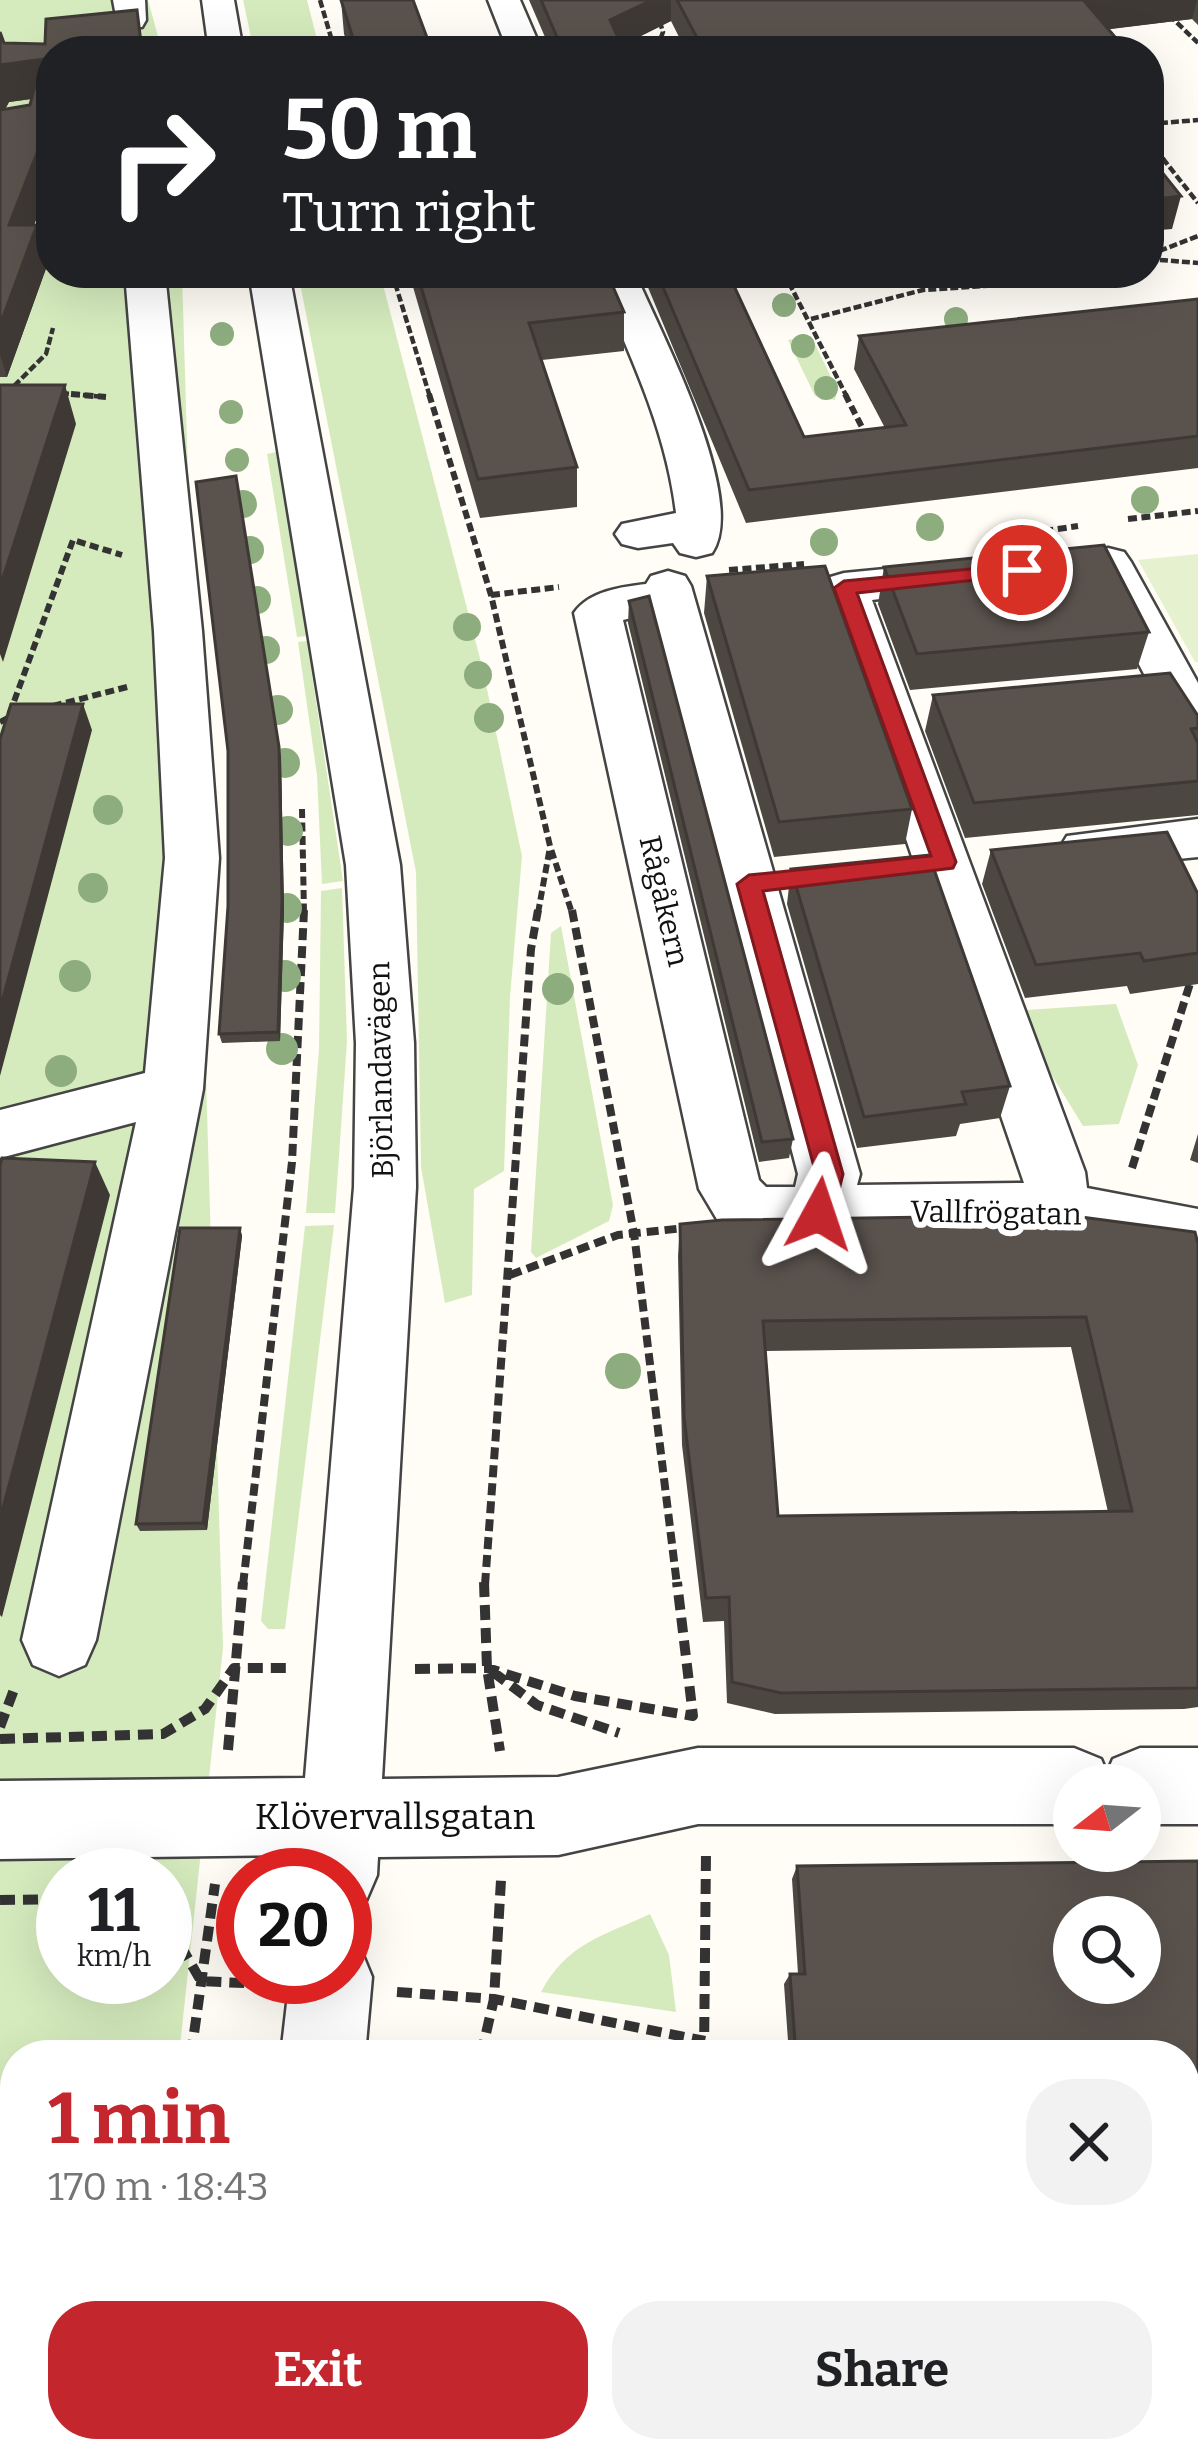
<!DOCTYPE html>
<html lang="en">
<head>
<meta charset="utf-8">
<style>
  body { margin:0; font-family:Bitter,serif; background:#f2f2f2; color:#202124; height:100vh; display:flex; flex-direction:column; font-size:45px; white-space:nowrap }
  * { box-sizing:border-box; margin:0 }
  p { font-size:39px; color:#757577 }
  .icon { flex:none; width:66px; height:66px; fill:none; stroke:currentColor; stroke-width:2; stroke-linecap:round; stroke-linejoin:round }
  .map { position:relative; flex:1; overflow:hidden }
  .details { position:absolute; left:0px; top:2040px; width:1200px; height:423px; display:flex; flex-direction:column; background:#fff; border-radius:48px 48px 0 0; box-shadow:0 12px 48px #0002 }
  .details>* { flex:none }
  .top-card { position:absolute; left:36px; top:36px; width:1128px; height:252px; border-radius:48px; box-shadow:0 12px 48px #0002; background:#202124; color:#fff; overflow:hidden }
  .needle { width:78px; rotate:253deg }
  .buttons { position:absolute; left:1053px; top:1764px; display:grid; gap:24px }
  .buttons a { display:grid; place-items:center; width:108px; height:108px; border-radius:50%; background:#fff; box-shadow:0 12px 48px #0002; font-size:60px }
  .speed { position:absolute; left:36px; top:1848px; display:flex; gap:24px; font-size:60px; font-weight:700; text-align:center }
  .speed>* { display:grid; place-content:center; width:156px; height:156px; border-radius:50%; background:#fff; box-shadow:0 12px 48px #0002; line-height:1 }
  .speed small { font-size:30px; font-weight:400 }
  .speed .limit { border:18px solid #d22; background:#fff; color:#111 }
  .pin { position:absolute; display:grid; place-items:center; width:102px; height:102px; color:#fff; margin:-51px; border:6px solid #fff; border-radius:50%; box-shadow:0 3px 12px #0007 }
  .me { position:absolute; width:132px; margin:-66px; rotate:5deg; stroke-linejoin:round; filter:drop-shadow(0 0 9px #0008) }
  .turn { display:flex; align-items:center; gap:42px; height:252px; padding:0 48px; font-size:54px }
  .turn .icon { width:156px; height:156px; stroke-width:2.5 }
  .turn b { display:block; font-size:84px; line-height:102px }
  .round { display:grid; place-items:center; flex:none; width:126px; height:126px; border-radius:48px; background:#f2f2f2 }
  .summary { display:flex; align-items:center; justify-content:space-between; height:204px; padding:0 48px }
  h1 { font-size:72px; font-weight:700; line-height:90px; color:#c4262e }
  .action { display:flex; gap:24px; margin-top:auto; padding:24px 48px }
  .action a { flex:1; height:138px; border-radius:48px; background:#c4262e; color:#fff; font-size:48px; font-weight:700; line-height:138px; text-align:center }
  .action a+a { background:#f2f2f2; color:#202124 }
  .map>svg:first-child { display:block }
  .green { fill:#d5ebbd; fill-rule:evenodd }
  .pitch { fill:#e6f2cf }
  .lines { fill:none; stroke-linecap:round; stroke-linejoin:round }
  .minor-casing { stroke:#444; stroke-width:5 }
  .path-far3 { stroke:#333; stroke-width:4.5; stroke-dasharray:8 3; stroke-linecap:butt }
  .path-far2 { stroke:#333; stroke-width:6; stroke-dasharray:9 4.5; stroke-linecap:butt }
  .path-far1 { stroke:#333; stroke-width:8; stroke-dasharray:12 6; stroke-linecap:butt }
  .path { stroke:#333; stroke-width:10; stroke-dasharray:15 8; stroke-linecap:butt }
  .minor { fill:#fff; fill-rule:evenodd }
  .tree { fill:#8dad7f }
  .wall { fill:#4d4742; fill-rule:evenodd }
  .shaded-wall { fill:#3f3936 }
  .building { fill:#5a524d; stroke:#3f3936; stroke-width:3; fill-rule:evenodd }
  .route { fill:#c4262e; stroke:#7f191e; stroke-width:3 }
  .labels { text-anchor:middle; stroke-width:12; stroke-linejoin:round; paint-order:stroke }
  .street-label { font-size:30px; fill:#111; stroke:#fff }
  .near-street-label { font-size:36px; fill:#111; stroke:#fff }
</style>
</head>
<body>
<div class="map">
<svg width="1198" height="2461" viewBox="0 0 1198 2461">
  <rect width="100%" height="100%" fill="#fffdf5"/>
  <path class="green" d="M0,0H148L162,51H51V273H182L223,1648L179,2055H15V2448H132L130,2461H0ZM63,1875H165V1977H63Z
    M243,0H307L320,51H254Z
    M298,273H380L483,670L522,856L510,997L504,1171L474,1189L472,1295L445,1303L421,1167L416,872Z
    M811,336L837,389L835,400L815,396L788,340Z
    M276,452L308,636L297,637L267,454Z
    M307,641L343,881L322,884L317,775L298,642Z
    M342,888L347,1041L335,1213H306L319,1049L321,891Z
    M561,926L613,1205L609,1221L536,1258L531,1252L551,933Z
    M1116,1004L1138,1065L1119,1124L1083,1126L1048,1069L1026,1010Z
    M334,1225L285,1629H268L261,1621L305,1226Z
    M650,1914L669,1955L676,2012L541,1992C567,1943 603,1936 650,1914Z
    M494,2448H658L656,2461H493Z"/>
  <path class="pitch" d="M1198,554V662H1195L1138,560Z"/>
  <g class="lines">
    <g class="minor-casing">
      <path id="minor" d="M113,0H145L146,20L142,27H118Z
        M202,0H234L243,51H209Z
        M488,0H520L542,51H508Z
        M125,273H165L202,631L219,858L203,1089L96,1640L85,1665L59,1676L33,1665L22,1640L136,1122L0,1158V1110L145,1073L165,858L154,631Z
        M249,273H289L400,865L414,1043L416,1187L382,1779L558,1777L698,1748H1074L1101,1759L1107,1773L1113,1759L1140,1748H1198V1824H1140V1785H1074V1824H698L558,1855L378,1857L377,1875L365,1903L345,1911V1875H297L299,1855L0,1859V1781L305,1778L354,1187L356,1043L346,865Z
        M595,273H635C660,331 749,499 712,553L696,557L680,553L673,543L638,548L622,544L615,534L622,524L676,513C666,427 628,352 595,273Z
        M1108,548L1124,552L1131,562L1198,683V746L1180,741L1173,729L1085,562L1092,552Z
        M967,561L984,566L990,576L984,586L872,600L1085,1172L1087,1188L1198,1209V1263C1052,1225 906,1238 757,1239L718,1221L699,1189L574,613C589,591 621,587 646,584L651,576L668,571L685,576L691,586L860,1174L857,1185L1024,1183L820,588L827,578L844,573ZM652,613L798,1174L795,1187H766L759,1180L623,620Z
        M1198,819V857L1086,868L1067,862L1059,849L1067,836Z
        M345,1942L360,1948L372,1977L365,2055H281L290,1977H345Z
        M0,2265L15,2271V2392L0,2398Z
        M236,2448H330L329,2461H235Z"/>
    </g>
    <path class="path-far3" d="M320,0L335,51
      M653,0L663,32L656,51
      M1169,15L1198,43
      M1149,124L1198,120
      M1149,141L1198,203
      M1149,255L1198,236
      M1149,259L1198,263
      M392,273L430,397
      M784,273L847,397
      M811,319L923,290L1015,284L1060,273
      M14,386L46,354L53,328
      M61,393L105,397"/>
    <path class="path-far2" d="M71,394L106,397
      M429,394L491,595L550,846L572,913
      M845,394L864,431
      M1128,519L1198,511
      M991,539L1078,526
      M729,570L804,564
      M491,595L559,587
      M53,706L131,686
      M0,722L8,718L73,540L122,555
      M302,809L304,913
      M538,913L550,847"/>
    <path class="path-far1" d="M572,910L634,1233L677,1585
      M1132,1168L1198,958
      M510,1275L618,1235L685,1228
      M243,1585L292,1162L304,910
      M485,1585L531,949L538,910"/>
    <path class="path" d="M484,1582L487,1668L500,1751
      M415,1669L487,1668L575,1696L693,1716L677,1582
      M493,1672L537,1705L619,1733
      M0,1727L16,1684
      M0,1739L163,1734L205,1709L234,1668H286
      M228,1750L243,1582
      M0,1900L63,1899
      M165,1930L175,1936L201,1981L262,1984
      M397,1992L494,1999L705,2041
      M191,2055L215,1884
      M481,2055L494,1999L501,1880
      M704,2055L706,1853
      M138,2461L140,2448
      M462,2461L463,2448
      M685,2461L686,2448"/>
    <use href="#minor" class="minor"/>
  </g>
  <g class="tree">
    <circle cx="784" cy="305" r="12"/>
    <circle cx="956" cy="319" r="12"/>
    <circle cx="222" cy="334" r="12"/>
    <circle cx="803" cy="346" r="12"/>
    <circle cx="826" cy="388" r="12"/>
    <circle cx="231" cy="412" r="12"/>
    <circle cx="237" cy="460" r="12"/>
    <circle cx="1145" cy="500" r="14"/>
    <circle cx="243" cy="504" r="14"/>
    <circle cx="930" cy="527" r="14"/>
    <circle cx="824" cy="542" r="14"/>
    <circle cx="250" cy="550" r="14"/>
    <circle cx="257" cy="600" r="14"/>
    <circle cx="467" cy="627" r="14"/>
    <circle cx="266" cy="650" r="14"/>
    <circle cx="478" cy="675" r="14"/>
    <circle cx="278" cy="710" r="15"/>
    <circle cx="489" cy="718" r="15"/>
    <circle cx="285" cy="763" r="15"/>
    <circle cx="108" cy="810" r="15"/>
    <circle cx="288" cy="831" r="15"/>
    <circle cx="93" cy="888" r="15"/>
    <circle cx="287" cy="908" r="15"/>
    <circle cx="75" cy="976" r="16"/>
    <circle cx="285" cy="976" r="16"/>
    <circle cx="558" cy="989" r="16"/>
    <circle cx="282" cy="1049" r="16"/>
    <circle cx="61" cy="1071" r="16"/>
    <circle cx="623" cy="1371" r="18"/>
  </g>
  <path class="wall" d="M341,0L432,51H350L344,34Z
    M529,0H1198V25L1192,19L1108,29L1127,51H686L671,21L621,46L624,51H551Z
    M0,32L4,43L51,51V179L34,225H37L48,263L7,377H0ZM32,99L30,105L5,109L9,102Z
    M409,273H506L508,280L624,312V351L542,360L577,467V507L480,518Z
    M642,273H728L804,437L885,428L854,369L859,336L1198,299V468L746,523Z
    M884,567L1149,632L1137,669L910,690L878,604Z
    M707,576L912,809L905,844L774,857L704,613Z
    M629,601L793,1139L789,1158L759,1162L628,623Z
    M933,695L1198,716V815L965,838L925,731Z
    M228,751L281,757L284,911L280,1041L222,1043L219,1034L228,906Z
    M991,850L1198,894V984L1130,994L1127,986L1025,998L982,884Z
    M791,869L1010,1086L1000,1118L960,1124L956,1136L857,1148L787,904Z
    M1198,1134V1163L1190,1160Z
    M680,1224L1198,1244V1707L1184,1709L775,1714L727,1703L724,1621L703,1622L682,1445L678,1256ZM1071,1347L1108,1512L778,1516L765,1351Z
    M240,1228L242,1236L207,1530L140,1531L136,1524Z
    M1198,1861V2130H1185V2055H789L784,1984L790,1974H798L792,1879L797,1866Z
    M1185,2396H1198V2461H792V2448H1185Z"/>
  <path class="shaded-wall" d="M652,0H671V21L610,51V20Z
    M1104,0H1197L1192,19L1079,33L1085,2Z
    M45,59L51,96L9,102L0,119V65Z
    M1158,88L1150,119H1149V89Z
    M51,117V179L20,263L9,225Z
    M1181,196L1172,229L1149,231V200Z
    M37,225L48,263L7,377L0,355V325Z
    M65,385L76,424L3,662L0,654V587Z
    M236,476L281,757L284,911L280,1041L278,1032Z
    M83,704L92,730L0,1076V1009Z
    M95,1162L110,1195L2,1617L0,1615V1519Z
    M240,1228L242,1236L207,1530L203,1523Z
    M75,2448H88L87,2461H74Z"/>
  <path class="building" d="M341,0H413L432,51H357Z
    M541,0H652L610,20L624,51H563Z
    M677,0H1104L1085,2L1127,51H704Z
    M137,10L142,51H51V117L9,225H37L0,325V110L30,105L34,89L46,84L45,59L0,65V32L4,43L45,44L46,19Z
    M1149,77L1158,88L1149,89Z
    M1149,156L1181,196L1149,200Z
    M417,273H506L508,280L573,273H607L624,312L529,323L577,467L478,479Z
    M657,273H728L804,437L906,425L859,336L1198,299V436L749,490Z
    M0,385H65L0,587Z
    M236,476L279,747L282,901L278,1032L219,1034L228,906V751L196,482Z
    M1104,545L1149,632L917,654L884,567Z
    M825,566L912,809L779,822L707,576Z
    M649,596L793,1139L762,1142L629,601Z
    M1170,673L1198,716V728L1191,729L1198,743V781L974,803L933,695Z
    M11,704H83L0,1009V739Z
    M1167,832L1198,894V953L1144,961L1140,953L1036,965L991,850Z
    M929,855L1010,1086L962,1092L966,1104L864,1117L791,869Z
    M2,1158L95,1162L0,1519V1165Z
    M1066,1215L1195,1232L1198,1244V1688L781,1693L732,1682L729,1597L706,1598L684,1417L680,1224L722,1220ZM1086,1317L1132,1511L778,1516L763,1321Z
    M180,1228H240L203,1523L136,1524Z
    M1198,1861V2125H1185V2055H796L790,1974H805L797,1866ZM1074,1917H1140V1983H1074Z
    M1185,2401H1198V2461H801L800,2448H1185Z
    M15,2405V2448H75L74,2461H0V2406Z"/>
  <path class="route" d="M1022,564L1029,566V574L857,593L956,862L953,868L763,891L843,1174L833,1214L819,1225L805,1214L816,1174L737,884L749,875L931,856L834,588L844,581Z"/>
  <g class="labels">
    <g class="street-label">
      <text transform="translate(664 901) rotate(77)" y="10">Rågåkern</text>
      <text transform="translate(381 1070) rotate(-91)" y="10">Björlandavägen</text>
      <text transform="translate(996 1213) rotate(1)" y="10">Vallfrögatan</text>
    </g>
    <g class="near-street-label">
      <text x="395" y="1829">Klövervallsgatan</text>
    </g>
  </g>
</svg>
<div class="buttons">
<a><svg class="needle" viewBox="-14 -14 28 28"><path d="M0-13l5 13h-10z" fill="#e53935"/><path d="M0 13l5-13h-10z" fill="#757577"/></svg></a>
<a><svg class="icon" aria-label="search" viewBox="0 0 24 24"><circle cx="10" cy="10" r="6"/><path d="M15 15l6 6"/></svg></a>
</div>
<div class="speed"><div>11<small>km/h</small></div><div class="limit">20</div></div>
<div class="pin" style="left:1022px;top:570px;background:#d93025"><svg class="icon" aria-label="arrive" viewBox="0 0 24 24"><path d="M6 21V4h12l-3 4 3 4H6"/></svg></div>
<svg class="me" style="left:819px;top:1214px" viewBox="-20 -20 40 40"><path d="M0-17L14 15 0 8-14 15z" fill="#c4262e" stroke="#fff" stroke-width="4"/></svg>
<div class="top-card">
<div class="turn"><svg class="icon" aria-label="right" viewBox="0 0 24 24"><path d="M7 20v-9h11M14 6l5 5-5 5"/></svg><div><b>50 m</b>Turn right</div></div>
</div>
<section class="details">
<div class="summary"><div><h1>1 min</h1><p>170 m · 18:43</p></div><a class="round"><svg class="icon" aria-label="close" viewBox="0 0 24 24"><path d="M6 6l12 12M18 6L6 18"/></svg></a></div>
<div class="action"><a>Exit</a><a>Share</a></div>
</section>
</div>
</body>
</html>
